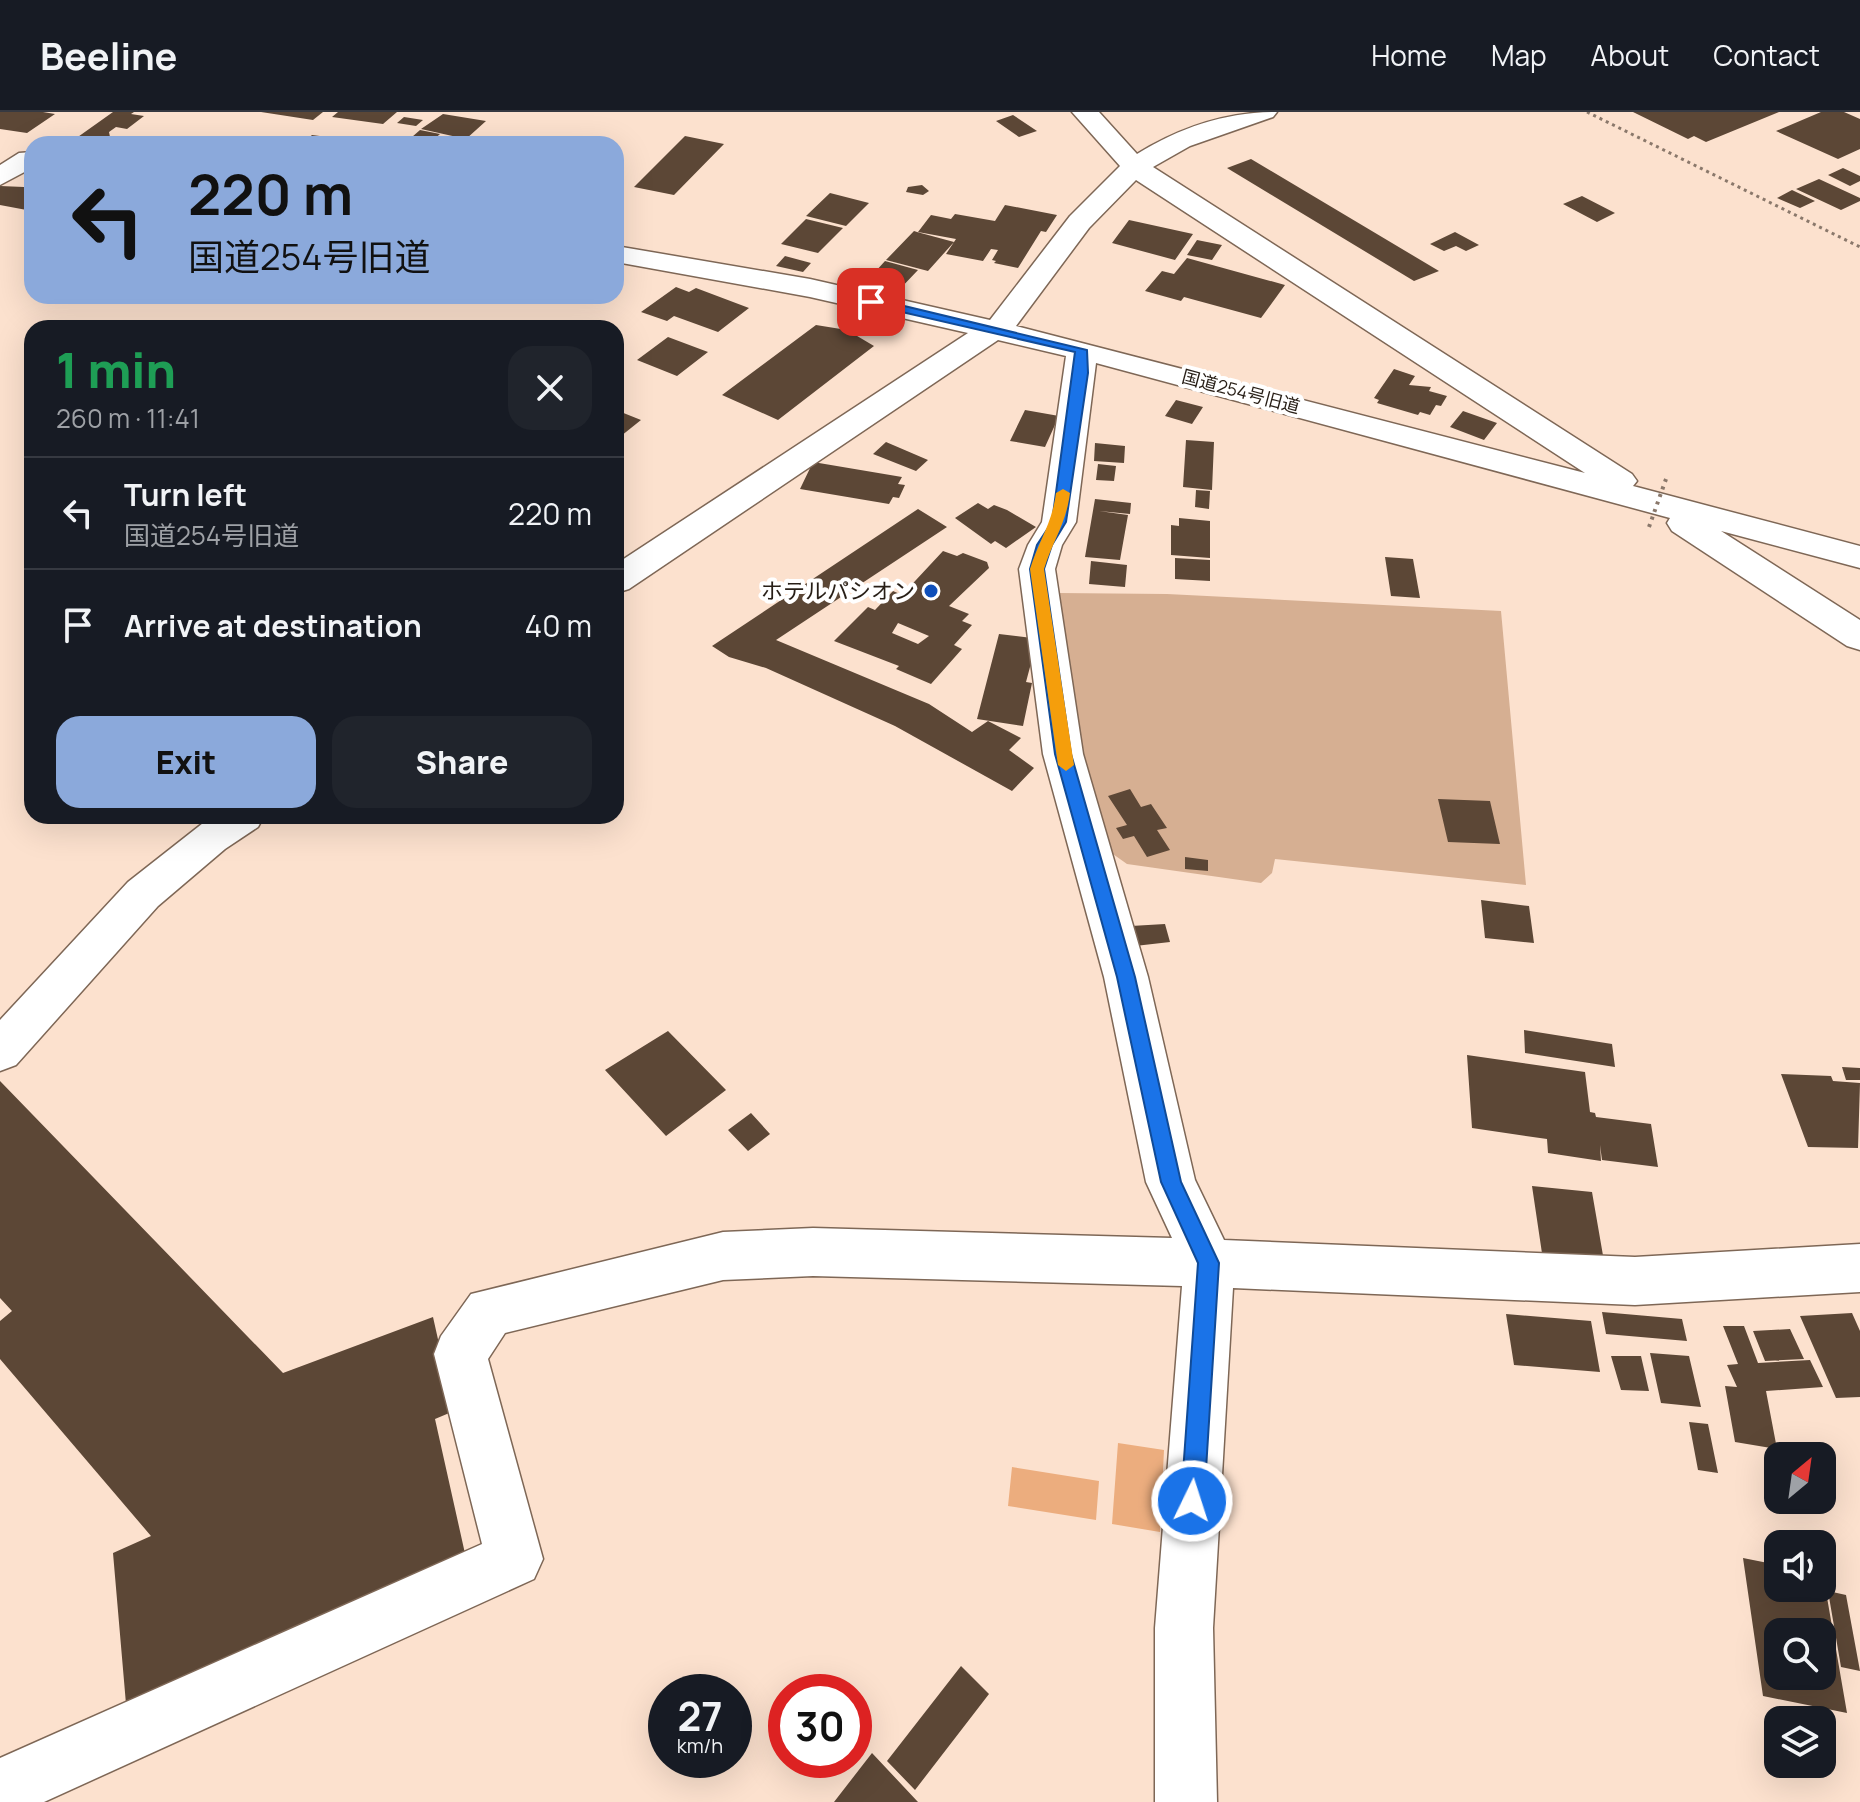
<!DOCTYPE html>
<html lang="en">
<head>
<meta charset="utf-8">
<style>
  body { margin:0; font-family:Manrope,"Noto Sans JP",sans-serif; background:#20242c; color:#f1f3f6; height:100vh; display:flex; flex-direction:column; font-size:30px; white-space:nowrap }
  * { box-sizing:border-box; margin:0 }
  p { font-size:26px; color:#9ea1a6 }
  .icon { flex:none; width:44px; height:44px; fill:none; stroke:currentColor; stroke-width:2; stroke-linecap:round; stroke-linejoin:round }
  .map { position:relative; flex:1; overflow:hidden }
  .side { position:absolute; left:24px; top:208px; width:600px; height:504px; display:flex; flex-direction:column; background:#171b24; border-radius:24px; box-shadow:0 8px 32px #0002 }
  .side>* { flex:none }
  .hud { position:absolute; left:24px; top:24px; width:600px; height:168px; border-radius:24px; box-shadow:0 8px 32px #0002; background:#8ba9db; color:#111; overflow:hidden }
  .needle { width:52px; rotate:29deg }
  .fabs { position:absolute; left:1764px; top:1330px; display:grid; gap:16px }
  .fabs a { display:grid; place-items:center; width:72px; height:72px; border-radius:16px; background:#171b24; box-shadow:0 8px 32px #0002; font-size:40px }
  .speed { position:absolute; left:648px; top:1562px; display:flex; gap:16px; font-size:40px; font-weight:700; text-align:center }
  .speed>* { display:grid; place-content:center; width:104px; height:104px; border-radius:50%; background:#171b24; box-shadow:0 8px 32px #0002; line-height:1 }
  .speed small { font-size:20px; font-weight:400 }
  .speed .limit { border:12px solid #d22; background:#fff; color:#111 }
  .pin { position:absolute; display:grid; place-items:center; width:68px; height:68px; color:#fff; margin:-34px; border-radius:16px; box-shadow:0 4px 12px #0006 }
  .me { position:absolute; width:88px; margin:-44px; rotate:4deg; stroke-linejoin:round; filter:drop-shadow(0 0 6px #0008) }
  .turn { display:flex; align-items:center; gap:28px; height:168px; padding:0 32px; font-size:36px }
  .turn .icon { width:104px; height:104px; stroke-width:2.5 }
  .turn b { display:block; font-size:56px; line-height:68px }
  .round { display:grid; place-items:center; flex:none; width:84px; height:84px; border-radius:24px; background:#20242c }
  .overview { display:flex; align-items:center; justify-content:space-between; height:136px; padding:0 32px }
  h1 { font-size:48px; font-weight:800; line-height:60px; color:#1e9e55 }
  .cta { display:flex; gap:16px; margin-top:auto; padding:16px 32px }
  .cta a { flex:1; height:92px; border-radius:24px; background:#8ba9db; color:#111; font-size:32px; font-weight:800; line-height:92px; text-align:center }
  .cta a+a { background:#20242c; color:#f1f3f6 }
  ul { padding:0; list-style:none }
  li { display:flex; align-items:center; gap:24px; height:112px; padding:0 32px; border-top:2px solid #363941 }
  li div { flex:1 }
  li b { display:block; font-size:30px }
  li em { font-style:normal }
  header { display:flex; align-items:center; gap:48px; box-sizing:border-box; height:112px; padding:0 40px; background:#171b24; border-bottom:2px solid #363941 }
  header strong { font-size:38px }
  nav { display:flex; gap:44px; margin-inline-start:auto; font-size:28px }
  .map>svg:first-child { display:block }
  .green { fill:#d6af92 }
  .water { fill:#ecad7e }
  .building { fill:#5c4736; fill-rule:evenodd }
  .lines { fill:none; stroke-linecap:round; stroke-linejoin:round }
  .minor-casing { stroke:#7e6756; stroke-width:3 }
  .path { stroke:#8a786b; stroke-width:3; stroke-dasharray:3 4; stroke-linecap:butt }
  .minor { fill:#fff; fill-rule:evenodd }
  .path-bridge { stroke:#8a786b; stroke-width:4; stroke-dasharray:3 5; stroke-linecap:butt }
  .route { fill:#1a73e8; stroke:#114b97; stroke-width:2 }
  .slow { fill:#f59e0b }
  .poi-dot { fill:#0f4fba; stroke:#fff; stroke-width:3 }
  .labels { text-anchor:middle; stroke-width:8; stroke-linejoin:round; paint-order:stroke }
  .far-street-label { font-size:18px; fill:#271e16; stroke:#fff }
  .poi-label { font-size:22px; fill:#271e16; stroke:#fff; text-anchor:end }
</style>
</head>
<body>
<header>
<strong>Beeline</strong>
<nav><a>Home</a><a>Map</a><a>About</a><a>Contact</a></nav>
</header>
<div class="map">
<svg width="1860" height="1690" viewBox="0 0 1860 1690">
  <rect width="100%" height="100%" fill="#fce1ce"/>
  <path class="green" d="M1058,481L1167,482L1501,499L1526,773L1275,747L1272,761L1261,771L1127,752L1103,735L1065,556Z"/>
  <path class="water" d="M1118,1331L1164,1338L1160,1420L1112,1412Z
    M1012,1355L1099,1369L1096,1408L1008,1394Z"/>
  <path class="building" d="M0,0H43L55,2L27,21L0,17Z
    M113,0H134L131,2L144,4L127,17L116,15L109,20L110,25L88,29L75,27Z
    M261,0H323L313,8Z
    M338,0H397L383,12L332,5Z
    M1633,0H1779L1706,30L1694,24L1688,27Z
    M1821,0H1844L1860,7V37L1838,47L1776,19Z
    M443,2L486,9L466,27L421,17Z
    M1013,3L1037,19L1019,25L996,9Z
    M404,5L423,8L416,14L397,11Z
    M420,18L440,22L429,32H404Z
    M312,23L358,29L302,32Z
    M685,24L724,32L674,83L634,75Z
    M1251,47L1439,159L1414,169L1227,56Z
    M1843,56L1860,64V69L1850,74L1828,63Z
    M1819,67L1860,86V89L1841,98L1796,77Z
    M32,70V99L0,93V74L24,75Z
    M922,73L929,79L923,83L906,80L908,75Z
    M1792,78L1815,89L1800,96L1777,86Z
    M830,81L869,91L846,114L806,104Z
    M1582,84L1615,101L1597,110L1563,92Z
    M1005,93L1057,103L1046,120L1041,119L1018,156L994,151L996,149L992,148L998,138L991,137L983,149L946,142L956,127L918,120L931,103L951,107L955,102L995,109Z
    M806,107L843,116L818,141L781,132Z
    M1129,108L1193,122L1175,148L1112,131Z
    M914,119L917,120L954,130L928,159L886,148Z
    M1455,120L1479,133L1466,139L1456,134L1444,139L1430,132Z
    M1197,128L1222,133L1212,148L1187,143Z
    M785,144L811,151L803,160L776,154Z
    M1187,146L1285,173L1261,206L1184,185L1181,189L1145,179L1162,159L1174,162Z
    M885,149L918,158L898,179L866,170Z
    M676,175L689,180L696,176L749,196L718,220L674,204L667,209L641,200Z
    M816,213L847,218L874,234L778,308L722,283Z
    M668,225L708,240L677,264L637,248Z
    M1394,257L1415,264L1409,273L1431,275L1429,279L1447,284L1441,294L1436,293L1430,303L1420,300L1418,303L1377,291L1379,288L1374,286Z
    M1176,288L1203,295L1192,312L1165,304Z
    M616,298L641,308L616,328Z
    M1025,298L1059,304L1045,335L1010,329Z
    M1463,299L1497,311L1484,328L1450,315Z
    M1186,328L1214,330L1212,378L1183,375Z
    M886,330L928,348L916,359L873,342Z
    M1095,331L1125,334L1124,351L1094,349Z
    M813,350L902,365L898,372L905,373L899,386L893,385L889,392L800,377Z
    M1098,352L1116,354L1114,369L1096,368Z
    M1196,378L1210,379L1209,397L1195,395Z
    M1095,387L1131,391L1130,402L1099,399L1128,403L1120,448L1085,445Z
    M978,391L988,397L994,393L1007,398L1036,415L1006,436L995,429L991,432L955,406Z
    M918,397L947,415L776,528L929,592L972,620L988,609L1021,626L1009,638L1034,656L1012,679L895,614L766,556L729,545L712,534Z
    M1179,406L1210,409V446L1171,443V413L1179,414Z
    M943,439L957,444L963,441L987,450L989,456L949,494L969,502L962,509L972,513L954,533L962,537L931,572L896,557L899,554L834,529L868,495L875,498L893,479L902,483ZM898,511L929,524L918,532L892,521Z
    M1385,445L1413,447L1420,486L1391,484Z
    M1175,446L1210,448V469L1175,467Z
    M1091,449L1127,453L1125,475L1089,472Z
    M999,522L1032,526L1029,539L1034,540L1026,570L1032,571L1023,614L977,607Z
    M1130,677L1141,695L1151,692L1167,716L1157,718L1170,738L1147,745L1134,724L1123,727L1116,716L1127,713L1108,684Z
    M1438,687L1490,689L1500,732L1448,730Z
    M1185,745L1208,748V759L1185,757Z
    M1481,788L1529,794L1534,831L1485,826Z
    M1165,812L1170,830L1135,834L1131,814Z
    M1524,918L1612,932L1615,955L1525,941Z
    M668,919L726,978L666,1024L605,958Z
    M1467,943L1585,960L1590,1000L1595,1001L1596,1005L1651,1012L1658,1055L1602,1048L1600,1033L1601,1049L1548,1041L1547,1027L1472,1016Z
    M1842,955L1860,956V968H1846Z
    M1781,962L1831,964L1833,969L1860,971L1858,1036L1808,1035Z
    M0,969L283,1261L433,1205L454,1299L435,1307L466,1446L126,1592L113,1441L151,1424L0,1247V1209L12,1199L0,1186Z
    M751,1001L770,1022L748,1039L728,1018Z
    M1532,1074L1592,1080L1605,1155L1543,1148Z
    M1602,1200L1682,1207L1687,1229L1606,1222Z
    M1852,1201L1860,1219V1285L1836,1286L1800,1204Z
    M1506,1202L1591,1209L1600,1260L1514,1253Z
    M1723,1214H1744L1758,1251L1810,1248L1823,1275L1766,1279L1777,1337L1735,1330L1725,1274L1737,1275L1727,1253L1738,1252Z
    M1790,1217L1804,1247L1765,1249L1753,1219Z
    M1650,1241L1689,1244L1701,1295L1661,1291Z
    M1611,1244H1641L1649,1279L1621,1278Z
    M1689,1310L1708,1312L1718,1361L1698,1358Z
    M1743,1446L1778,1453V1476H1822L1824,1468L1847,1601L1763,1584ZM1778,1520H1822V1564H1778Z
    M1828,1479L1846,1483L1860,1559L1841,1555Z
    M961,1554L989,1582L915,1678L887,1649Z
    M872,1641L918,1690H834Z"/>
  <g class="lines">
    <g class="minor-casing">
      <path id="minor" d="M1072,0H1099L1137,42C1181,15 1226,0 1277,0L1273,5L1190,34L1153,55L1632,362L1637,369L1633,374L1860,434V456L1721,419L1860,508V538L1847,534L1672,419L1667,411L1670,406L1096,251L1076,410L1062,433L1055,457L1083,642L1148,865L1195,1068L1224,1128L1635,1145L1860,1132V1180L1635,1193L1233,1176L1213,1516L1217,1690H1155V1516L1182,1174L813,1164L723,1168L505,1221L488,1247L543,1447L534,1467L44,1690H0V1646L482,1432L434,1242L441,1224L471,1182L723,1120L813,1116L1172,1126L1146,1070L1104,865L1043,642L1019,457L1028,433L1042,410L1066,244L998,228L629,477L616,481V452L968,221L810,185L616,150V134L810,167L990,208L1070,104L1120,54ZM1136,68L1585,361L1016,214L1089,116Z
        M32,40V56L0,73V53L19,41Z
        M212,704H264L258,715L225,737L158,794L16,953L0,959V908L128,770Z"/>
    </g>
    <path class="path" d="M1587,0L1860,135"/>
    <use href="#minor" class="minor"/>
    <path class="path-bridge" d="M1649,415L1666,367"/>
  </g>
  <path class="route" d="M871,186L1087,238L1088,261L1066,410L1052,433L1044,457L1071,642L1135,865L1181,1070L1219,1151L1204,1389L1200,1398L1192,1401L1184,1398L1181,1389L1198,1151L1161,1070L1117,865L1055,642L1030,457L1037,433L1052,410L1075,240L867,192V187Z"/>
  <path class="slow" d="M1063,377L1070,381C1066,412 1053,428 1044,457L1074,653L1066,659L1058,653L1030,457C1039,428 1052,412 1056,381Z"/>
  <circle class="poi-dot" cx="931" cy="479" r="8"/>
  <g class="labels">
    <g class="far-street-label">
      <text transform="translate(1241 280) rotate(15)" y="6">国道254号旧道</text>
    </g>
    <g class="poi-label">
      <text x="915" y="487">ホテルパシオン</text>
    </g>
  </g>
</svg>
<div class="fabs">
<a><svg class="needle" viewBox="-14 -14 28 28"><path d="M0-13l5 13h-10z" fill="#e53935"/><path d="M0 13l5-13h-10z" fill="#9ea1a6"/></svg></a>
<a><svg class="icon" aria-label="sound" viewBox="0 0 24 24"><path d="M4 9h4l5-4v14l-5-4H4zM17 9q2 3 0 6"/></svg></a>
<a><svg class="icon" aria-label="search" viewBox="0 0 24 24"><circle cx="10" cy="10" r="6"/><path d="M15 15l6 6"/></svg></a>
<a><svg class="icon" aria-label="layers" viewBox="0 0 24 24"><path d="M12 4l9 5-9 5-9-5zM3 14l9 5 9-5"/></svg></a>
</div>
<div class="speed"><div>27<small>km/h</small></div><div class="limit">30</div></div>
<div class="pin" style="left:871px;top:190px;background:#d93025"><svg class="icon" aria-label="arrive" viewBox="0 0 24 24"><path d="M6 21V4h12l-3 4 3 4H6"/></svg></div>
<svg class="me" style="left:1192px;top:1389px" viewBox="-20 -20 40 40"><circle r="17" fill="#1a73e8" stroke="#fff" stroke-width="3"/><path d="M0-11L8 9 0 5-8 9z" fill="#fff"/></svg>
<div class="hud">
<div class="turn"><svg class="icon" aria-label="left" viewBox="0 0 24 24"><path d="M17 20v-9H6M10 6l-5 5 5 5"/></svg><div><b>220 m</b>国道254号旧道</div></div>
</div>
<section class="side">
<div class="overview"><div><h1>1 min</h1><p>260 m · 11:41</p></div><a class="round"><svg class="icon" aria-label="close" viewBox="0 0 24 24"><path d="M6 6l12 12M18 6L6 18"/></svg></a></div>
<ul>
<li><svg class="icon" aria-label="left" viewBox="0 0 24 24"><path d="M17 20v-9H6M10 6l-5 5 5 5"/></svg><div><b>Turn left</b><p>国道254号旧道</p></div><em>220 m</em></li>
<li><svg class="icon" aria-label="arrive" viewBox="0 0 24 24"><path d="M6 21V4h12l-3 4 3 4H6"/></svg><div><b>Arrive at destination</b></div><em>40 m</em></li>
</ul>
<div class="cta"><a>Exit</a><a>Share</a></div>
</section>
</div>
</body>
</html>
